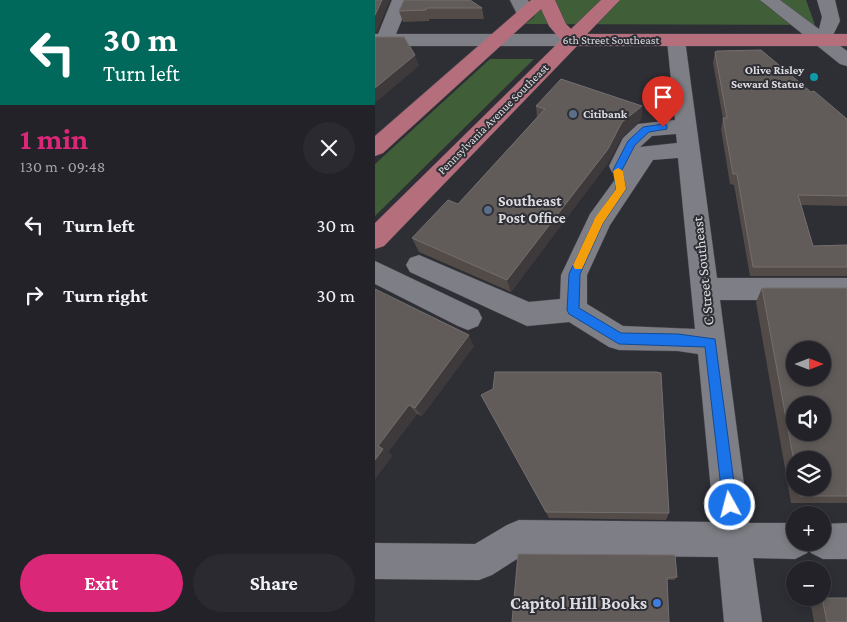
<!DOCTYPE html>
<html lang="en">
<head>
<meta charset="utf-8">
<style>
  body { margin:0; font-family:"Crimson Pro",serif; background:#2a2a30; color:#f1f3f6; height:100vh; display:flex; flex-direction:column; font-size:19px; white-space:nowrap }
  * { box-sizing:border-box; margin:0 }
  p { font-size:16px; color:#a2a4a8 }
  .icon { flex:none; width:28px; height:28px; fill:none; stroke:currentColor; stroke-width:2; stroke-linecap:round; stroke-linejoin:round }
  .map { position:relative; flex:1; overflow:hidden }
  .details { display:flex; flex-direction:column; background:#222228; width:375px }
  .details>* { flex:none }
  .hud { background:#00695c; color:#fff; overflow:hidden }
  .needle { width:32px; rotate:90deg }
  .fabs { position:absolute; left:411px; top:341px; display:grid; gap:10px }
  .fabs a { display:grid; place-items:center; width:45px; height:45px; border-radius:50%; background:#222228; box-shadow:0 2px 8px #0003,0 0 0 1px #3f3f45; font-size:25px }
  .pin { position:absolute; display:grid; place-items:center; width:42px; height:42px; color:#fff; margin:-51px -21px; border-radius:50% 50% 50% 0; rotate:-45deg; box-shadow:0 0 5px #0007 }
  .pin .icon { rotate:45deg }
  .me { position:absolute; width:55px; margin:-28px; rotate:353deg; stroke-linejoin:round; filter:drop-shadow(0 0 4px #0008) }
  .turn { display:flex; align-items:center; gap:18px; height:105px; padding:0 20px; font-size:22px }
  .turn .icon { width:65px; height:65px; stroke-width:2.5 }
  .turn b { display:block; font-size:35px; line-height:42px }
  .round { display:grid; place-items:center; flex:none; width:52px; height:52px; border-radius:26px; background:#2a2a30 }
  .overview { display:flex; align-items:center; justify-content:space-between; height:85px; padding:0 20px }
  h1 { font-size:30px; font-weight:700; line-height:38px; color:#db2777 }
  .cta { display:flex; gap:10px; margin-top:auto; padding:10px 20px }
  .cta a { flex:1; height:58px; border-radius:30px; background:#db2777; color:#fff; font-size:20px; font-weight:700; line-height:58px; text-align:center }
  .cta a+a { background:#2a2a30; color:#f1f3f6 }
  ul { padding:0; list-style:none }
  li { display:flex; align-items:center; gap:15px; height:70px; padding:0 20px }
  li div { flex:1 }
  li b { display:block; font-size:19px }
  li em { font-style:normal }
  main { display:flex; flex:1; min-height:0 }
  .map>svg:first-child { display:block }
  .green { fill:#405e38 }
  .lines { fill:none; stroke-linecap:round; stroke-linejoin:round }
  .minor-casing { stroke:#49494f; stroke-width:1 }
  .major-casing { stroke:#49494f; stroke-width:1 }
  .minor { fill:#7e7e86; fill-rule:evenodd }
  .major { fill:#b56e7b; fill-rule:evenodd }
  .wall { fill:#524b48; fill-rule:evenodd }
  .shaded-wall { fill:#3e393a }
  .building { fill:#615b59; stroke:#746f6e; fill-rule:evenodd }
  .route { fill:#1a73e8; stroke:#114b97 }
  .slow { fill:#f59e0b }
  .culture-dot { fill:#0f9aa8; stroke:#2e2e35; stroke-width:2 }
  .service-dot { fill:#5c6f8a; stroke:#2e2e35; stroke-width:2 }
  .shop-dot { fill:#3f7fe0; stroke:#2e2e35; stroke-width:2 }
  .labels { text-anchor:middle; stroke-width:4; stroke-linejoin:round; paint-order:stroke }
  .far-street-label { font-size:12px; fill:#dcdce1; stroke:#2e2e35 }
  .far-poi-label { font-size:12px; font-weight:bold; fill:#dcdce1; stroke:#2e2e35; text-anchor:end }
  .poi-label { font-size:15px; font-weight:bold; fill:#dcdce1; stroke:#2e2e35; text-anchor:start }
  .street-label { font-size:15px; fill:#dcdce1; stroke:#2e2e35 }
  .near-poi-label { font-size:18px; font-weight:bold; fill:#dcdce1; stroke:#2e2e35; text-anchor:end }
</style>
</head>
<body>
<main>
<section class="details">
<div class="hud">
<div class="turn"><svg class="icon" aria-label="left" viewBox="0 0 24 24"><path d="M17 20v-9H6M10 6l-5 5 5 5"/></svg><div><b>30 m</b>Turn left</div></div>
</div>
<div class="overview"><div><h1>1 min</h1><p>130 m · 09:48</p></div><a class="round"><svg class="icon" aria-label="close" viewBox="0 0 24 24"><path d="M6 6l12 12M18 6L6 18"/></svg></a></div>
<ul>
<li><svg class="icon" aria-label="left" viewBox="0 0 24 24"><path d="M17 20v-9H6M10 6l-5 5 5 5"/></svg><div><b>Turn left</b></div><em>30 m</em></li>
<li><svg class="icon" aria-label="right" viewBox="0 0 24 24"><path d="M7 20v-9h11M14 6l5 5-5 5"/></svg><div><b>Turn right</b></div><em>30 m</em></li>
</ul>
<div class="cta"><a>Exit</a><a>Share</a></div>
</section>
<div class="map">
<svg width="472" height="622" viewBox="0 0 472 622">
  <rect width="100%" height="100%" fill="#2e2e35"/>
  <path class="green" d="M162,0H431L440,25L150,24L159,17Z
    M115,59H159L0,216V164Z"/>
  <g class="lines">
    <g class="minor-casing">
      <path id="minor" d="M17,0H35L21,34H196L203,36L205,40L203,44L196,46H0V34H3Z
        M135,0H153L159,14L156,18L150,19L144,18Z
        M385,0H405L444,29L447,17L442,0H460L465,21L456,39L472,51V66L465,64Z
        M301,34L308,36L310,40L342,278H472V300H345L374,523H420V542H448V524L472,523V559H448L436,553L434,550L432,553L420,559L378,558L387,622H349L343,557L148,555L117,575L104,580L0,579V543L100,544L132,525L144,520L339,522L323,354L303,351L244,350L234,347L194,322L152,326L35,272L31,265L35,258L44,255L154,302L185,299L186,275L215,214L244,174L237,172L234,166L248,138L263,124L300,120L292,40L294,36ZM301,134L302,143L265,147L277,136ZM303,158L320,329L248,326L212,304V275L235,225L278,160Z
        M0,261L103,310L107,318L103,326L93,330L83,326L0,284Z"/>
    </g>
    <g class="major-casing">
      <path id="major" d="M156,0H180L191,24L196,29L226,0H245L212,34H472V46H202L9,246L0,249V223L186,40L174,26L166,9L8,153L0,156V136Z"/>
    </g>
    <use href="#minor" class="minor"/>
    <use href="#major" class="major"/>
  </g>
  <path class="wall" d="M29,0L107,8L109,19H54V21L28,22L24,11Z
    M340,52L436,92L472,119V206L426,205L438,246L472,245V276H375L359,185L355,184L346,129L348,119L338,63Z
    M161,106H267L266,120L247,137L233,163L136,292L44,252L37,238L83,204L162,117Z
    M387,288H472V503H416L381,302ZM420,460L448,488H420Z
    M0,289L99,346L47,416L42,414L13,452L17,456L0,479Z
    M106,395L294,513L291,520L174,518Z
    M143,554L302,577L299,580H292Z
    M447,598L472,622H439L435,600Z"/>
  <path class="shaded-wall" d="M7,0H15L2,32L0,33V15Z
    M40,55L44,66L0,103V88Z
    M267,106L266,120L247,137L233,163L136,292L132,280L247,122Z
    M94,335L99,346L47,416L40,408Z
    M34,405L42,414L13,452L17,456L0,479V460L3,446Z"/>
  <path class="building" d="M0,0H7L0,15Z
    M29,0H95L107,8H51V10L24,11Z
    M0,37H29L40,55L0,88Z
    M386,50L436,92L439,91L472,119V196L423,195L438,246L472,245V267H378L362,174H358L348,118H352L340,52L342,51Z
    M186,79L267,106L247,122L233,149L132,280L37,238L73,200L83,204L170,109L161,106Z
    M387,288H472V496H425L424,488H448V460H420V467ZM420,350H448V378H420ZM420,405H448V432H420Z
    M0,289L94,335L40,408L34,405L3,446L8,449L0,460Z
    M120,372H281L286,373L294,513L171,512L106,395L118,389Z
    M143,554L300,555L302,577L292,578L294,622H137Z
    M447,598H472V622H452Z"/>
  <path class="route" d="M288,124L292,125V129L274,132L260,145L247,170L251,189L228,223L205,274L204,308L246,333L303,334L340,339L362,505L360,510L355,512L350,510L348,505L330,347L244,344L194,314L192,310L194,274L219,221L241,189L238,170L253,141L268,127Z"/>
  <path class="slow" d="M243,168L248,171L251,189L228,223L207,269H200L198,265L220,218L241,189L238,171Z"/>
  <circle class="culture-dot" cx="439" cy="77" r="5"/>
  <g class="service-dot">
    <circle cx="198" cy="114" r="5"/>
    <circle cx="113" cy="210" r="5"/>
  </g>
  <circle class="shop-dot" cx="282" cy="603" r="5"/>
  <g class="labels">
    <g class="far-street-label">
      <text x="236" y="44">6th Street Southeast</text>
      <text transform="translate(118 119) rotate(-45)" y="4">Pennsylvania Avenue Southeast</text>
    </g>
    <g class="far-poi-label">
      <text x="429" y="74">Olive Risley<tspan x="429" dy="14">Seward Statue</tspan></text>
      <text x="208" y="118" text-anchor="start">Citibank</text>
    </g>
    <g class="poi-label">
      <text x="123" y="206">Southeast<tspan x="123" dy="17">Post Office</tspan></text>
    </g>
    <g class="street-label">
      <text transform="translate(328 271) rotate(-96)" y="5">C Street Southeast</text>
    </g>
    <g class="near-poi-label">
      <text x="272" y="609">Capitol Hill Books</text>
    </g>
  </g>
</svg>
<div class="fabs">
<a><svg class="needle" viewBox="-14 -14 28 28"><path d="M0-13l5 13h-10z" fill="#e53935"/><path d="M0 13l5-13h-10z" fill="#a2a4a8"/></svg></a>
<a><svg class="icon" aria-label="sound" viewBox="0 0 24 24"><path d="M4 9h4l5-4v14l-5-4H4zM17 9q2 3 0 6"/></svg></a>
<a><svg class="icon" aria-label="layers" viewBox="0 0 24 24"><path d="M12 4l9 5-9 5-9-5zM3 14l9 5 9-5"/></svg></a>
<a>+</a>
<a>−</a>
</div>
<div class="pin" style="left:288px;top:127px;background:#d93025"><svg class="icon" aria-label="arrive" viewBox="0 0 24 24"><path d="M6 21V4h12l-3 4 3 4H6"/></svg></div>
<svg class="me" style="left:355px;top:505px" viewBox="-20 -20 40 40"><circle r="17" fill="#1a73e8" stroke="#fff" stroke-width="3"/><path d="M0-11L8 9 0 5-8 9z" fill="#fff"/></svg>
</div>
</main>
</body>
</html>
